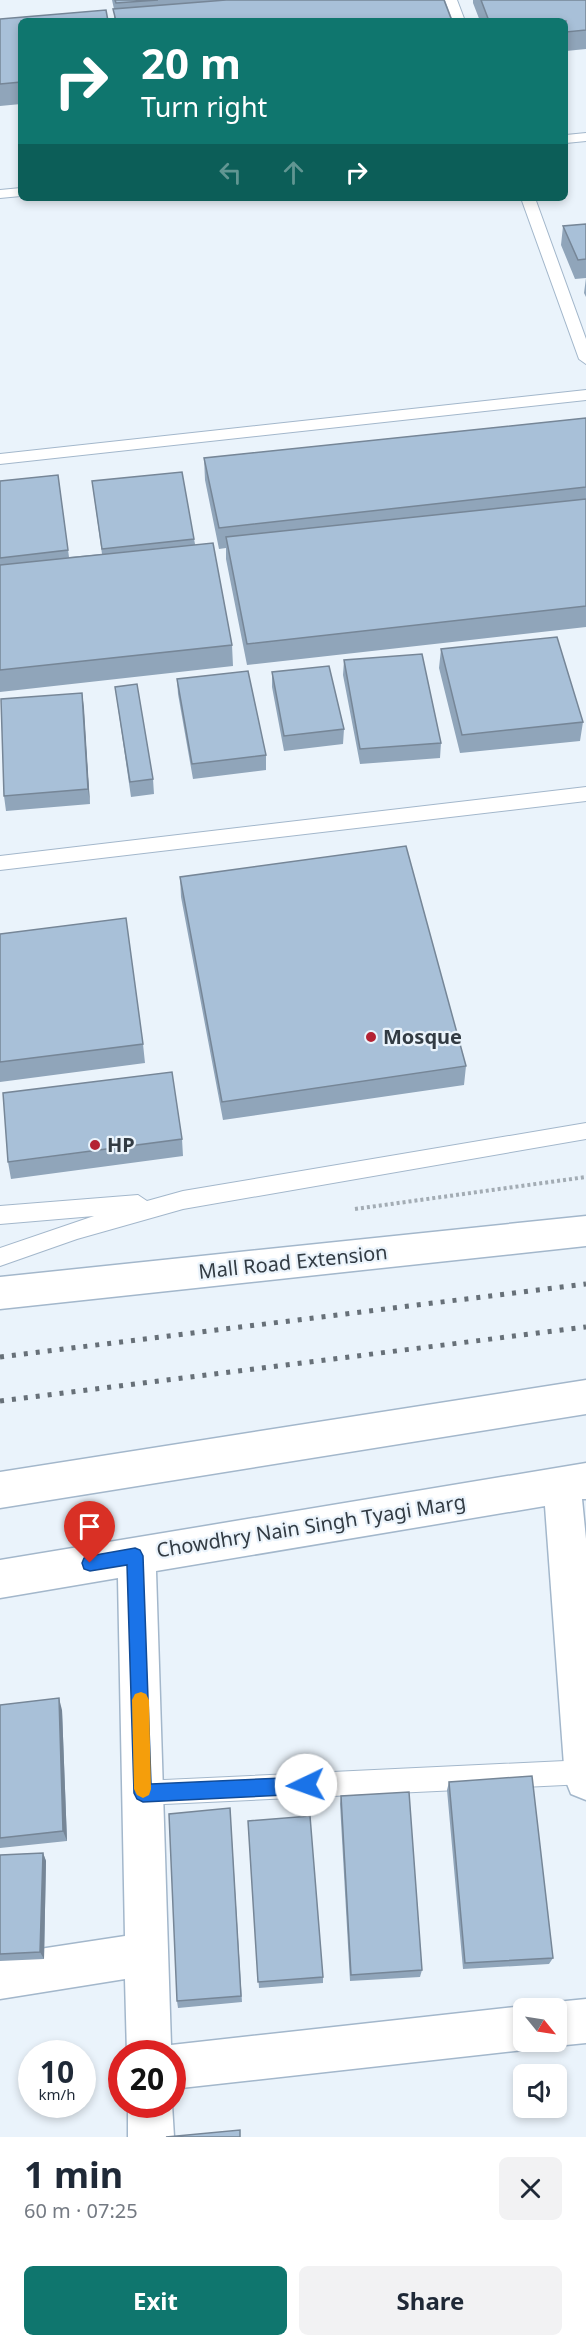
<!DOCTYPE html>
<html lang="en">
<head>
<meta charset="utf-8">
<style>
  body { margin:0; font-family:"Noto Sans",sans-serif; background:#f2f2f3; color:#1f2937; height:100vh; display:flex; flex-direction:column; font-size:22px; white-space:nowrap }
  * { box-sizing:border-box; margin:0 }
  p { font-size:20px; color:#747a83 }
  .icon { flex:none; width:33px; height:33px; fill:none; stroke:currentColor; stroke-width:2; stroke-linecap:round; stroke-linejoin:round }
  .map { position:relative; height:2137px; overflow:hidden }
  .drawer { display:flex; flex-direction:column; background:#fff; flex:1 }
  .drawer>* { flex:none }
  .top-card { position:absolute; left:18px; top:18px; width:550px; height:183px; border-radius:9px; box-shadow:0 3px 9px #0003; background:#0f766e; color:#fff; overflow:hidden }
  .needle { width:39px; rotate:120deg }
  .fabs { position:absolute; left:513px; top:1998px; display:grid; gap:12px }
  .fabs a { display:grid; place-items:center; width:54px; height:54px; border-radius:9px; background:#fff; box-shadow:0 3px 9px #0003; font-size:30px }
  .speed { position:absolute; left:18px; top:2040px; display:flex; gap:12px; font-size:30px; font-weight:700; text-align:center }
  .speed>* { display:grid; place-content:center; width:78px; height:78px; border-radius:50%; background:#fff; box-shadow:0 3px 9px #0003; line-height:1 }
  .speed small { font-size:15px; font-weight:400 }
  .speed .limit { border:9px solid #d22; background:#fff; color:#111 }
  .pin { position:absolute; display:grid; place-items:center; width:51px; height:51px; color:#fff; margin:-62px -26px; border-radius:50% 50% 50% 0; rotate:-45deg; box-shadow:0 0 6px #0007 }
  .pin .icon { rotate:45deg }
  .me { position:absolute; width:66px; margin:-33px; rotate:267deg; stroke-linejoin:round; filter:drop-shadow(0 0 4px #0008) }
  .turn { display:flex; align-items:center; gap:21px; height:126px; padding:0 24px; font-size:27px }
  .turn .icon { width:78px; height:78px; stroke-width:2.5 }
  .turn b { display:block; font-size:42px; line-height:51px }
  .lanes { display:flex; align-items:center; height:57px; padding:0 24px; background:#0003; justify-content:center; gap:30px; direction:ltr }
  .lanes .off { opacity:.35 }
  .round { display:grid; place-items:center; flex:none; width:63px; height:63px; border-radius:9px; background:#f2f2f3 }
  .headline { display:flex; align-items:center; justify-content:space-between; height:102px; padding:0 24px }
  h1 { font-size:36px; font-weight:700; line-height:45px }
  .cta { display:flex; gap:12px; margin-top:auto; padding:12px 24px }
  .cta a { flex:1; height:69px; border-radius:9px; background:#0f766e; color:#fff; font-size:24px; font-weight:700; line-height:69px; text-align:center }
  .cta a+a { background:#f2f2f3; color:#1f2937 }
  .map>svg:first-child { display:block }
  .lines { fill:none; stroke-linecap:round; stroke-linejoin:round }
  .lane-casing { stroke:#a3b7cb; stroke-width:2 }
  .street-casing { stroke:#a3b7cb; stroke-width:3 }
  .secondary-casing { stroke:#a3b7cb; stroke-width:3 }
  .path { stroke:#a3acb4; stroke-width:4; stroke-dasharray:3 3; stroke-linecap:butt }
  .lane { fill:#fff; fill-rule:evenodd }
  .street { fill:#fff; fill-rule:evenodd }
  .secondary { fill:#fff; fill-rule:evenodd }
  .rail { stroke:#677078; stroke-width:5; stroke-dasharray:4 8; stroke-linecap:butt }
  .wall { fill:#90a5ba }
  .shaded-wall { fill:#768697 }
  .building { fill:#a8c0d8; stroke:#768697; stroke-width:1.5 }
  .route { fill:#1a73e8; stroke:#114b97; stroke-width:1.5 }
  .slow { fill:#f59e0b }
  .poi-dot { fill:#b42233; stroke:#eaf3fb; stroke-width:2 }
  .labels { text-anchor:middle; stroke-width:4.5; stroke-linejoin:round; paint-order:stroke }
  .poi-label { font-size:20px; font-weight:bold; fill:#323b43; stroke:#eaf3fb; text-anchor:start }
  .street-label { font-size:20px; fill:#323b43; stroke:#eaf3fb }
</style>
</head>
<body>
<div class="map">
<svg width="586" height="2137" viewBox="0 0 586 2137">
  <rect width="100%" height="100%" fill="#eaf3fb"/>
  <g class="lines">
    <g class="lane-casing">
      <path id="lane" d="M445,0H457L465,21H453Z
        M586,133V141L566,143V135Z
        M21,188V196L0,198V190Z
        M521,198H535L586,339V364L579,359Z
        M586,390V400L0,464V454Z
        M586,787V801L0,870V856Z
        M586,1123V1139L183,1209L77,1239L0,1266V1248L94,1216L0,1224V1206L138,1195L147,1201L183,1191Z
        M586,1760L585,1784L143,1805L134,1802L131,1793L134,1784L143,1781Z"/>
    </g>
    <g class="street-casing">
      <path id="street" d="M586,1463V1499H582L586,1539V1800L571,1794L565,1779L545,1506L156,1571L171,2045L524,2006L530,2008H524V2042H540V2044L524,2050L172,2089V2054H127L125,1979L0,1999V1955L125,1936L118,1578L0,1598V1560Z
        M586,1999V2043L556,2046L545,2042H556V2008H540L556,2002Z
        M128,2104H172L174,2137H128Z"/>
    </g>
    <g class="secondary-casing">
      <path id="secondary" d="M586,1216V1246L0,1309V1277Z
        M586,1380V1414L0,1508V1472Z"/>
    </g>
    <path class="path" d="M355,1209L586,1177"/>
    <use href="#lane" class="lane"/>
    <use href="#street" class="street"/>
    <use href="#secondary" class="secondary"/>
    <path class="rail" d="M0,1357L586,1284
      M0,1401L586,1327"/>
  </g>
  <path class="wall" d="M112,0H444L452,21H114V9Z
    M473,0H586V49L566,51V21H480L473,3Z
    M0,19L21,21V104L0,106Z
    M586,224V297L584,293L586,278L575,279L561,245L563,226Z
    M586,418V627L247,665L226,559V548L219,549L205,480L204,458Z
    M58,475L69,557L102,554L92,481L194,539L195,544L232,645L233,666L0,692V481Z
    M441,649L583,722L580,741L460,753L439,668Z
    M344,660L441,743L440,758L360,764L343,675Z
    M272,672L344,729L343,744L284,751L272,687Z
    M177,679L266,755V770L193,779L178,694Z
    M115,687L153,779L154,794L131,797Z
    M82,693L90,804L6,811L4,796Z
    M180,877L466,1066L464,1085L223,1120L181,897Z
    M0,934L143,1044L145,1063L0,1082Z
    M182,1139L183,1156L11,1179L8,1162Z
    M0,1705L62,1710L67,1841L0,1848Z
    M449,1782L553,1958L549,1964L463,1969L447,1790Z
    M341,1796L422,1970L420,1977L350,1981L340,1804Z
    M230,1808L242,2002L178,2008L177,2001Z
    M248,1821L323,1977V1983L259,1988Z
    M43,1853L46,1861L44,1959L0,1961V1855Z"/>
  <path class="shaded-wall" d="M82,693L84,708L90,804L88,789Z
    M59,1698L62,1710L67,1841L63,1831Z
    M43,1853L46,1861L44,1959L40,1952Z"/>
  <path class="building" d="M115,0H158L116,3Z
    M226,0H444L452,21H116L113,9Z
    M481,0H586V30L566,32V21H489Z
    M106,10L108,21H21V82L0,84V19Z
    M586,224V259L578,260L563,226Z
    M586,418V487L219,528L204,458Z
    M182,472L194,539L102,549L92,481Z
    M58,475L68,550L0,558V481Z
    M586,499V606L247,644L226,537Z
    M213,543L232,645L0,670V565Z
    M557,637L583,722L462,735L441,649Z
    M422,654L441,743L360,749L344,660Z
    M329,666L344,729L284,736L272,672Z
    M248,671L266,755L192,764L177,679Z
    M137,684L153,779L130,782L115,687Z
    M82,693L88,789L4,796L1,699Z
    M406,846L466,1066L222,1102L180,877Z
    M126,918L143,1044L0,1062V934Z
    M172,1072L182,1139L8,1162L3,1093Z
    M59,1698L63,1831L0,1838V1705Z
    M532,1776L553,1958L465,1963L449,1782Z
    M409,1792L422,1970L351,1975L341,1796Z
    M230,1808L241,1996L177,2001L169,1814Z
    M310,1816L323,1977L258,1982L248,1821Z
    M43,1853L40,1952L0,1954V1855Z
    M240,2130V2137H166Z"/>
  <path class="route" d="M135,1548L140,1550L143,1556L151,1784L306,1777L312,1779L314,1785L312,1791L306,1794L143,1802L137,1799L134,1793L127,1565L90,1571L84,1569L82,1563L84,1558L90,1556Z"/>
  <path class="slow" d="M141,1692L146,1694L149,1700L151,1789L149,1795L143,1798L137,1795L134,1789L132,1700L135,1694Z"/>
  <g class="poi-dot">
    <circle cx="371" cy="1037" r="6"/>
    <circle cx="95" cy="1145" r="6"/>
  </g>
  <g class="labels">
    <g class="poi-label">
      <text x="383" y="1044">Mosque</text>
      <text x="107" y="1152">HP</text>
    </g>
    <g class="street-label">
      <text transform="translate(293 1262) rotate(-6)" y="7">Mall Road Extension</text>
      <text transform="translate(311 1526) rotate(-9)" y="7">Chowdhry Nain Singh Tyagi Marg</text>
    </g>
  </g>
</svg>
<div class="fabs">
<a><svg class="needle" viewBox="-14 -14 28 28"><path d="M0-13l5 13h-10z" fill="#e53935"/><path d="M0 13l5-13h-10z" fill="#747a83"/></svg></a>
<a><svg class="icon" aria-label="sound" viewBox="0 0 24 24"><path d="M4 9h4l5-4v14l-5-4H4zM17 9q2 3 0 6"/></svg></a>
</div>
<div class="speed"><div>10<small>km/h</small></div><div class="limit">20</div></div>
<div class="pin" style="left:90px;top:1563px;background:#d93025"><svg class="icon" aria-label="arrive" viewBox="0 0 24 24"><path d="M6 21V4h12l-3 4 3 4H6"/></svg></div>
<svg class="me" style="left:306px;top:1785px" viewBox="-20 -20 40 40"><circle r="19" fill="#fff"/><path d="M0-13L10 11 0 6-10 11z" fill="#1a73e8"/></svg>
<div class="top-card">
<div class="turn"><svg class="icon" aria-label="right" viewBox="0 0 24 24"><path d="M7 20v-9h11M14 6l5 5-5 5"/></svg><div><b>20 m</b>Turn right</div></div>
<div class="lanes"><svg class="icon off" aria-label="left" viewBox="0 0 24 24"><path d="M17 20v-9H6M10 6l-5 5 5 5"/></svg><svg class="icon off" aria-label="ahead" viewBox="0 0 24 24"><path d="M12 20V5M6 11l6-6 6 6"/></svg><svg class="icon" aria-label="right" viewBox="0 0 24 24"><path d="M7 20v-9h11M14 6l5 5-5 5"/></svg></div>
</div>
</div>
<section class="drawer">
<div class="headline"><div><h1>1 min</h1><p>60 m · 07:25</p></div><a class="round"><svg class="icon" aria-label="close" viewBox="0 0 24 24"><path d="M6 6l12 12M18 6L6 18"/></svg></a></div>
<div class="cta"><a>Exit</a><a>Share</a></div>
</section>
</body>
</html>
